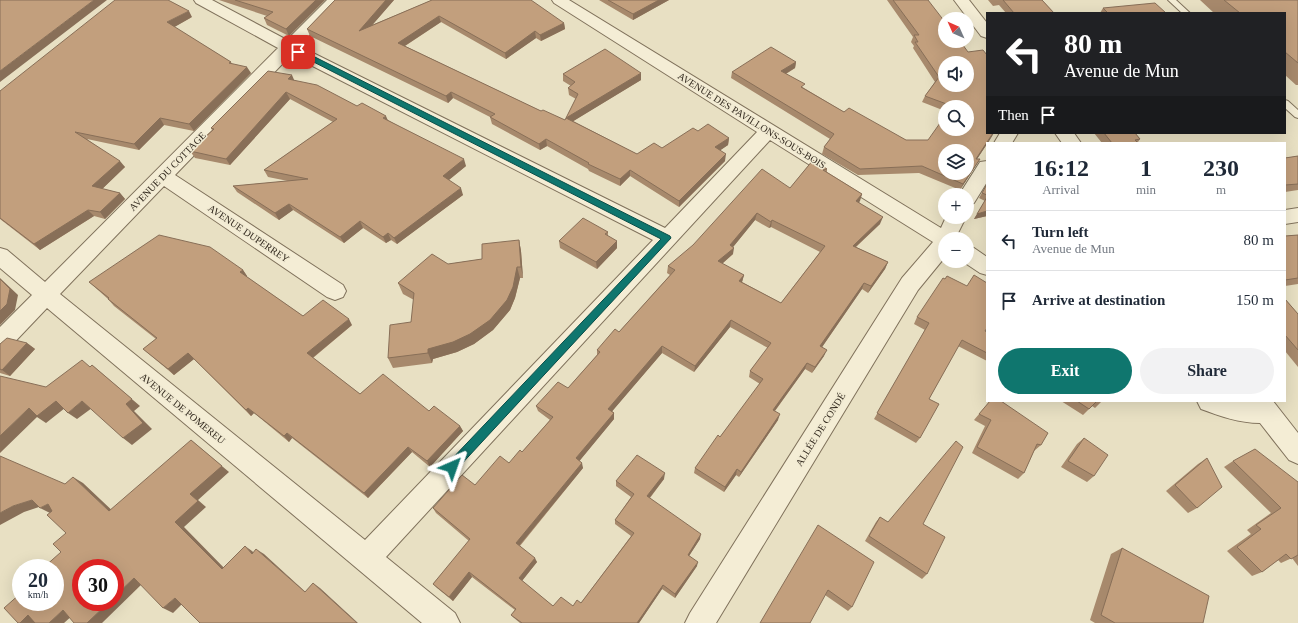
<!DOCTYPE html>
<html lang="en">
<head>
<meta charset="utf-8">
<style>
  body { margin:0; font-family:Georgia,serif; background:#f2f2f3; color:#1f2937; height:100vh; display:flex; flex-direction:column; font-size:15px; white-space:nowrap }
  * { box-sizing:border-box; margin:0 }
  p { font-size:13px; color:#747a83 }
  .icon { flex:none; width:22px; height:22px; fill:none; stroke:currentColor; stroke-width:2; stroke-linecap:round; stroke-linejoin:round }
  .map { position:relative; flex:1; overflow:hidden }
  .sheet { position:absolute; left:986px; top:142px; width:300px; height:260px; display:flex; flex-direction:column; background:#fff; border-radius:0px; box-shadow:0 4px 16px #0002 }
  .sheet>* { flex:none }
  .banner { position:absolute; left:986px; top:12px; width:300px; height:122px; border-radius:0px; box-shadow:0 4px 16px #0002; background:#202124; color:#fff; overflow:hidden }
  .needle { width:26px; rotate:315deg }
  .tools { position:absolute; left:938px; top:12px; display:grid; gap:8px }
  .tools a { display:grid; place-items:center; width:36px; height:36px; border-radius:50%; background:#fff; box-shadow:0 4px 16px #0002; font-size:20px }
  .speed { position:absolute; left:12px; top:559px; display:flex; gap:8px; font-size:20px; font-weight:700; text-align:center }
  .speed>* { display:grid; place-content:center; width:52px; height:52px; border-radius:50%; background:#fff; box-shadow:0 4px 16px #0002; line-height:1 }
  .speed small { font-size:10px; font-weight:400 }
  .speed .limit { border:6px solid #d22; background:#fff; color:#111 }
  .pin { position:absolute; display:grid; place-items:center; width:34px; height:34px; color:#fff; margin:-17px; border-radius:8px; box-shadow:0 2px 6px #0006 }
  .me { position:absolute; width:44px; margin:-22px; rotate:43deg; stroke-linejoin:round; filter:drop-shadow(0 0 3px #0008) }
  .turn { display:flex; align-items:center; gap:14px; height:84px; padding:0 12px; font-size:18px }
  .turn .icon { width:52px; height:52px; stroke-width:2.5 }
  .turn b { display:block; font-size:28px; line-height:34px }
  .then { display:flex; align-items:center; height:38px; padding:0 12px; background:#0003; gap:8px; font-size:15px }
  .eta { display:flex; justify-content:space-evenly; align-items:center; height:68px; text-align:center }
  .eta b { font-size:24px; font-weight:700; line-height:28px }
  .cta { display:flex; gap:8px; margin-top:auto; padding:8px 12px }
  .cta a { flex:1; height:46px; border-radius:24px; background:#0f766e; color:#fff; font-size:16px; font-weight:700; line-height:46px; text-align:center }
  .cta a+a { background:#f2f2f3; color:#1f2937 }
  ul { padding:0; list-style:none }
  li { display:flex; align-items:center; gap:12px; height:60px; padding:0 12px; border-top:1px solid #e0e1e3 }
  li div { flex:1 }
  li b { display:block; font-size:15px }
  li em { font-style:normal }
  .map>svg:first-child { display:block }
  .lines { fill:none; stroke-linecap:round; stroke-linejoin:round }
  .lane-casing { stroke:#80725c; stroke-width:2 }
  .street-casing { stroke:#80725c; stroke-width:2 }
  .lane { fill:#f4edd5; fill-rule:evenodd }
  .street { fill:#f4edd5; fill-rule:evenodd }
  .wall { fill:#a7896c; fill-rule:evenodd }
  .shaded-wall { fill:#886f58 }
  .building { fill:#c29f7d; stroke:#886f58; fill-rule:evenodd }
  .route { fill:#0f766e; stroke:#0a4d48 }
  .labels { text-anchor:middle; stroke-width:3; stroke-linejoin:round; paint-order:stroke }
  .street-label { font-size:10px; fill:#32291e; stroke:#f1ead2 }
</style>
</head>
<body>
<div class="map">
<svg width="1298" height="623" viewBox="0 0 1298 623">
  <rect width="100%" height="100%" fill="#e8e0c3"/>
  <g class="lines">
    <g class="lane-casing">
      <path id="lane" d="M1168,0H1176L1190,13H1182Z
        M1285,100L1288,101L1298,110V118L1295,117L1285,108Z"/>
    </g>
    <g class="street-casing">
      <path id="street" d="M194,0H212L287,40L327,0H342L299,46L665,228L757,132L554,3L552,0H569L941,228L946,217H966L955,239H945V257L918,290L716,623H685L690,613L902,278L933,242L770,140L386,557L455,613L460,623H422L47,308L8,349L0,351V327L32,295L0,268V248L7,250L45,282L278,48L196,3ZM291,55L653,240L365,540L60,294L164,186L327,297L335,300L343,297L346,291L343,285L175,175Z
        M954,0H969L987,23V38L981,36Z
        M1000,133H1018L1012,143H994Z
        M1055,133H1074L1081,143H1062Z
        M987,161V182L974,203L967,205V195H959L980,162Z
        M1298,208V222L1285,224V210Z
        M967,246L974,248L987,257V275L980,273L962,261H967Z
        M1197,401H1273L1298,433V464L1289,460L1260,423C1239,423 1220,416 1201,409Z"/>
    </g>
    <use href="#lane" class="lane"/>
    <use href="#street" class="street"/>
  </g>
  <path class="wall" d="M219,0H325L289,36L267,25L264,18L267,16Z
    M335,0H394L372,25L432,0L564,23L565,29L541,41L536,38L506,59L441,22L405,46L541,111L565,120L576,99L569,95L568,88L571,86L563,81V74L641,80L573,121L637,154L662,148L698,131L729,138L728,145L720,150L725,161L679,207L630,176L620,186L589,171L588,169L547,146L540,150L492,124L490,117L453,98L448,103L310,36L307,29Z
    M599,0H669L633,20Z
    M887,0H928L987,143V144L977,159H980L976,165L960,190L919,173L858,175L822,154L824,147L830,139L731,78L732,72L796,62L795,68L786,74L804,88L844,112L906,140H928L967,107H945V111L922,102L925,96L935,82L913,48L914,46L911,42L913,37Z
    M988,0H1042L1054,13H1006L999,5L993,6Z
    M1200,0H1298V85H1296L1285,75V13H1214Z
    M1103,8L1166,13H1100Z
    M192,17L174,27L231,62L232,64L251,73L194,131L164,125L139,150L87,139L125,167L102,189L120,193L125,199L105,219L94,216L40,250L0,219V91Z
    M294,80L357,106L388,120L466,166L449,180L463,195L397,244L391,240L386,243L363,228L344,243L293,210L279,220L237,192L233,186L288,181L268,177L264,170L333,122L290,99L230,165L195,158L190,151L212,130L211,128Z
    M1094,133H1135L1140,139L1138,142V143H1102Z
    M1298,156V190L1285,192V158Z
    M813,160L827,169V172L862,194L859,202L880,224L856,247L888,262L885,269L868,293L862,289L822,347L824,356L812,373L805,369L775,411L778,420L739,477L736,475L724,492L694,473L695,468L720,437L760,384L749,377L750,371L768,348L730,327L694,372L662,353L612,411L614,413V419L579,461L583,468L520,546L537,562L522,581L553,606H573L581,603L631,536L615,524V520L631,497L616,486V481L664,479L650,498L700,539L689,556L697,566L675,598L662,589L639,623H520L514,618L511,615L515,610L472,577L453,601L437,588L433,584L469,541L436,513L433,508L475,485L509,463L522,452L550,420L538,411L536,406L568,388L597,355V350L619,332L670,275L667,273L668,266L790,188ZM755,220L769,228L771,227L820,252L781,303L742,282L744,275L722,264L733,254V247Z
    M987,184V216L974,219L985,201L979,198Z
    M608,232V236L617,248L597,269L560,248L559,241Z
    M1298,235V284L1285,286V236Z
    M519,240L521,251L523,278H520L515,298L510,310L493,330L474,344L457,352L433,359L432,363L393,368L388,358L411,322L414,300L403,294L398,283L448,264L482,259Z
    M243,270L247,276V277L303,316L352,325L313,358L360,394L429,411L460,426L463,431L430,467L412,452L368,498L292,438L289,442L254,413L251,416L194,359L174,375L143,349L156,339L114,306L108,299L89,282Z
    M1285,299L1298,314V367L1285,351Z
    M917,317L987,332V361L958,346L929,399L920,438L916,443L874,419L925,330L914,324Z
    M27,343L35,349L10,376L0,373V344Z
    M990,401L1041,445L1034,451L1024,473L1018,479L972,453L985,426L974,420Z
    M1061,401H1102L1095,408L1092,406L1083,415Z
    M1084,438L1094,476L1087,482L1061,467L1077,444Z
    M1207,458L1197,508L1188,513L1166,491L1198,464Z
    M1233,461L1298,482V566L1292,558L1281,563L1278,560L1262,572L1252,576L1227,551L1251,534L1247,530L1271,513L1224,467Z
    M880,517L888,522L923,524L927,574L922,579L865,541L876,522Z
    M818,525L852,607L848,611L825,595Z
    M1122,548L1203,623H1095L1090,620L1111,554Z"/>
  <path class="shaded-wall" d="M94,0H107L0,82V71Z
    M316,0H325L289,36L286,29Z
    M386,0H394L362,37L359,31Z
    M659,0H669L633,20V14Z
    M189,11L192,17L171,29L167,22Z
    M439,16L441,22L400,49L398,43Z
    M564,23L565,29L541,41L540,35Z
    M535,31L536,38L506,59L505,53Z
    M796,62L795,68L780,77L781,71Z
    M247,67L251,73L194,131L189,124Z
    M641,73V80L567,125L566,118Z
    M292,75L295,82L288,79Z
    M286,92L290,99L230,165L226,159Z
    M451,92L453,98L448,103L446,96Z
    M386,116L389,123L383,118Z
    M160,118L164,125L139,150L134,144Z
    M993,133H994L988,143H987V144L973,165L976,159Z
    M729,138L728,145L715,154V147Z
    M546,139L547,146L540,150L539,144Z
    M726,154L725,161L679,207V201Z
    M464,159L466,166L445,183L443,176Z
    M980,159L976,165L960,190L963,184Z
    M120,161L125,167L98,193L92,186Z
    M630,170V176L620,186V179Z
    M461,188L463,195L397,244L394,238Z
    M120,193L125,199L105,219L100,212Z
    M862,194L860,201L854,208L856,201Z
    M289,204L293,210L279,220L275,213Z
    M88,210L94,216L40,250L34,244Z
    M987,211V216L974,219L977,214Z
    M757,213L755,220L729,252L730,245Z
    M883,217L880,224L850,252L853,246Z
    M772,220L771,227L769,228L771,222Z
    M360,221L363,228L344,243L340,237Z
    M388,233L391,240L386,243L383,237Z
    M519,240L521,251L523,278L521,267Z
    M617,241V248L597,269L596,262Z
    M734,248L733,254L717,268L718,261Z
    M888,262L885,269L868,293L871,286Z
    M517,267L520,278L515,298L510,310L493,330L474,344L457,352L433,359L432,363L428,353V349Z
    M243,270L247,276L244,278L240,272Z
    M744,275L742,282L738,288L739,281Z
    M0,278L18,295L15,310L0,325Z
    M864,283L862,289L818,353L820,346Z
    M349,319L352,325L311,359L307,353Z
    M731,320L730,327L694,372L695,366Z
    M27,343L35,349L10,376L2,370Z
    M662,346V353L609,415L608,409Z
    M827,350L824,356L812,373L815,367Z
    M188,353L194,359L174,375L168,369Z
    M807,363L805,369L771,416L773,410Z
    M92,365L140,406L134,411L152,429L132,445L123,438L126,404Z
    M56,401L65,408L46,423L37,417L0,453V436L29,408Z
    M82,401L92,408L77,419L68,413Z
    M248,408L254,413L251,416L246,410Z
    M614,413V419L577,464L576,458Z
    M780,414L778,420L739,477L741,472Z
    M460,426L463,431L430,467L427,461Z
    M287,433L292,438L289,442L284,436Z
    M191,440L229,472L198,500L206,507L184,527L230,574L222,569L175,522L190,494Z
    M408,447L412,452L368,498L364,493Z
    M582,463L583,468L518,547L516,543Z
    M737,469L736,475L724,492L725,487Z
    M665,473L664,479L647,501V496Z
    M73,477L83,483L118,516L109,511Z
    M32,500L42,506L24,512L0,525V513L13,506Z
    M48,504L58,509L50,513L40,508Z
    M701,534L700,539L687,559L688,555Z
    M245,546L252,551L260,559L252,554Z
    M256,549L264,554L311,597L305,592Z
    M535,558L537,562L521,582L519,578Z
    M698,562L697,566L675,598V594Z
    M469,572L472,577L453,601L449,597Z
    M134,578L143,583L102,623H87L109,602H115V596Z
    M313,583L320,588L358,623H357Z
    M663,585L662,589L639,623H637Z
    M175,598L184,602L173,613L163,608Z
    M63,610L74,614L64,623H49Z
    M28,615L36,623H20Z"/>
  <path class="building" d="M0,0H94L0,71Z
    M115,0H168L189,11L167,22L231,62L229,63L247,67L189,124L160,118L134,144L75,132L120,161L92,186L120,193L100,212L88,210L34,244L0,218V91Z
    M235,0H316L286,29L264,18L273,12Z
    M335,0H386L359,31L432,0H531L564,23L540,35L535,31L505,53L439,16L398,43L541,111L543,110L565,120L578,94L568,88L575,82L563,74L605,49L641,73L566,118L637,154L654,143L662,148L693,128L698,131L708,124L729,138L715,147L726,154L679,201L630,170L620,179L588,164L589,163L546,139L539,144L490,117L495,114L451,92L446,96L307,29Z
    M608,0H659L633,14Z
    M893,0H928L945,22V41H960L968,52L983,50L987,55V133H993L976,159H980L963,184L922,166L860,169L824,147L834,134L732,72L771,47L796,62L781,71L805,84L801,87L844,112L849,108L906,140H928L945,116V129H967V107H951L952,106L925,96L939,77L915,42H918L914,35H919ZM945,63H967V85H945ZM945,151H967V173H945Z
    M1003,0H1042L1054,13H1014Z
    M1224,0H1298V63L1285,52V13H1240Z
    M1155,3L1166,13H1108L1103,8Z
    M268,71L292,75L288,79L317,85L357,106L362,103L386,116L383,118L464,159L443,176L461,188L394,238L388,233L383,237L360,221L340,237L289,204L275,213L233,186L308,179L264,170L337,119L286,92L226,159L190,151L214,129L211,128Z
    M1104,133H1135L1140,139L1135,140L1138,143H1112Z
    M1298,156V184L1285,185V158Z
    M813,160L827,169L823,170L862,194L856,201L883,217L853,246L888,262L871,286L864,283L820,346L827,350L815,367L807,363L773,410L780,414L741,472L737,469L725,487L695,468L718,435L720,437L763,379L750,371L771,343L731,320L695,366L662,346L608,409L614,413L576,458L582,463L516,543L535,558L519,578L553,606L561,597L573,606L577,600L581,603L634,533L615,520L634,494L616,481L637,455L665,473L647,496L701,534L688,555L698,562L675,594L663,585L637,623H522L511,615L516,609L469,572L449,597L433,584L470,539L433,508L462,475L475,485L500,456L509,463L520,450L522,452L553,417L536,406L558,382L568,388L600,352L597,350L615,329L619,332L675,270L668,266L693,245L762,169L790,188ZM757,213L771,222L772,220L825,246L781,303L739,281L744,275L718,261L734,248L730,245Z
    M987,184V195L982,193Z
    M987,197V211L977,214Z
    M583,218L608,232L605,234L617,241L596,262L559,241Z
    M159,235L210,247L243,270L240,272L303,316L323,300L349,319L307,353L360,394L383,374L429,411L434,406L460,426L427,461L408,447L364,493L287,433L284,436L248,408L246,410L188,353L168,369L143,349L157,338L108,299L109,298L89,282Z
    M1298,235V278L1285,280V236Z
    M519,240L521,267H517L513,287L507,300L490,320L470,334L453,342L428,349V353L388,358L390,325L411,322L414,293L398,283L432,254L448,264L482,259V244Z
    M974,275L987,283V328L985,331L987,332V353L962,340L929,399L939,404L920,438L877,413L929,323L917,317L943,278L945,279L947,276L967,286Z
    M0,279L10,289L7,304L0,311Z
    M1285,299L1298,314V350L1285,335Z
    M7,338L27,343L2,370L0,369V344Z
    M82,360L90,367L92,365L132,399L126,404L143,423L123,438L82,401L68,413L56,401L37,416L29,408L0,436V376L46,387Z
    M990,401H1001L1048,433L1041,445L1037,444L1024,473L977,447L991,420L979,414Z
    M1077,401H1097L1089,409Z
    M1084,438L1108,455L1094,476L1068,461Z
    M191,440L222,466L190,494L198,501L175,522L222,569L245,546L252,554L256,549L305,592L313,583L357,623H200L175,598L163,608L134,578L115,596V568H81V602H109L87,623H74L63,610L49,623H35L28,615L20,623H18L4,608L21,593V602H55V568H43L61,552L53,544L66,533L47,515L52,511L48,504L40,508L32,500L13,506L0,513V456L65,484L73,477L109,511Z
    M956,441L963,447L923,524L945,537L927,574L869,536L880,517L888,522Z
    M1255,449L1298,482V555L1291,559L1286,554L1262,572L1237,547L1261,529L1256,525L1281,508L1233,461Z
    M1207,458L1222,487L1197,508L1175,485Z
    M818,525L874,562L852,607L828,590L810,623H760Z
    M1122,548L1209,596L1203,623H1115L1101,615Z"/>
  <path class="route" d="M296,50H301L670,236L671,238L456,470L452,472L448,470L447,467L448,463L661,239L296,53Z"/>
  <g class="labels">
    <g class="street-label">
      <text transform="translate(752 120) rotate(32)" y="4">AVENUE DES PAVILLONS-SOUS-BOIS</text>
      <text transform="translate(167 171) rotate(-46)" y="4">AVENUE DU COTTAGE</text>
      <text transform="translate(249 233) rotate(34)" y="4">AVENUE DUPERREY</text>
      <text transform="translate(183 408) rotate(39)" y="4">AVENUE DE POMEREU</text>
      <text transform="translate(820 429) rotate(-58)" y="4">ALLÉE DE CONDÉ</text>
    </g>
  </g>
</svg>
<div class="tools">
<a><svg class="needle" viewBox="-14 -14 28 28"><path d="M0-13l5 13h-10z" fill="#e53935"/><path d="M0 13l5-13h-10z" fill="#747a83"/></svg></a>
<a><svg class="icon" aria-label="sound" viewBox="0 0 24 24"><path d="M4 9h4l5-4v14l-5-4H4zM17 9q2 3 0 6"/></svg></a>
<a><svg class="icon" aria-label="search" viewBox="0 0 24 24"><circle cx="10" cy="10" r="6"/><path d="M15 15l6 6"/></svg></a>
<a><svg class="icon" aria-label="layers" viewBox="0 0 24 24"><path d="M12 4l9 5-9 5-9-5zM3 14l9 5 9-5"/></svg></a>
<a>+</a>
<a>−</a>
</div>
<div class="speed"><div>20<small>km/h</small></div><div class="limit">30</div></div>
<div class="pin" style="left:298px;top:52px;background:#d93025"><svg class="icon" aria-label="arrive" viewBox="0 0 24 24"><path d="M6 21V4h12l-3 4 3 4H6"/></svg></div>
<svg class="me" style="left:452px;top:467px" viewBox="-20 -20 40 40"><path d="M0-17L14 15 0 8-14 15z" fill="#0f766e" stroke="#fff" stroke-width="4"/></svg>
<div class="banner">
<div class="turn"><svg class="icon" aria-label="left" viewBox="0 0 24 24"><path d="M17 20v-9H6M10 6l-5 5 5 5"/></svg><div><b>80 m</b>Avenue de Mun</div></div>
<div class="then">Then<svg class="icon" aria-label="arrive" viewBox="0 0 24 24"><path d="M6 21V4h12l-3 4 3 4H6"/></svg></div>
</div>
<section class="sheet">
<div class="eta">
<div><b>16:12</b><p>Arrival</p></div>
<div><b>1</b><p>min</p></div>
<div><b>230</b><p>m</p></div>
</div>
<ul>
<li><svg class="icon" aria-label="left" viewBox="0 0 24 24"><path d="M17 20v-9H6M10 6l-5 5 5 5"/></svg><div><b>Turn left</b><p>Avenue de Mun</p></div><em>80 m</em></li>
<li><svg class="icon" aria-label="arrive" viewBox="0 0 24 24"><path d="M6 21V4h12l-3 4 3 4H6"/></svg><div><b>Arrive at destination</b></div><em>150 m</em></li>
</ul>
<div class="cta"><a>Exit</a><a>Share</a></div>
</section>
</div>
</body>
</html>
